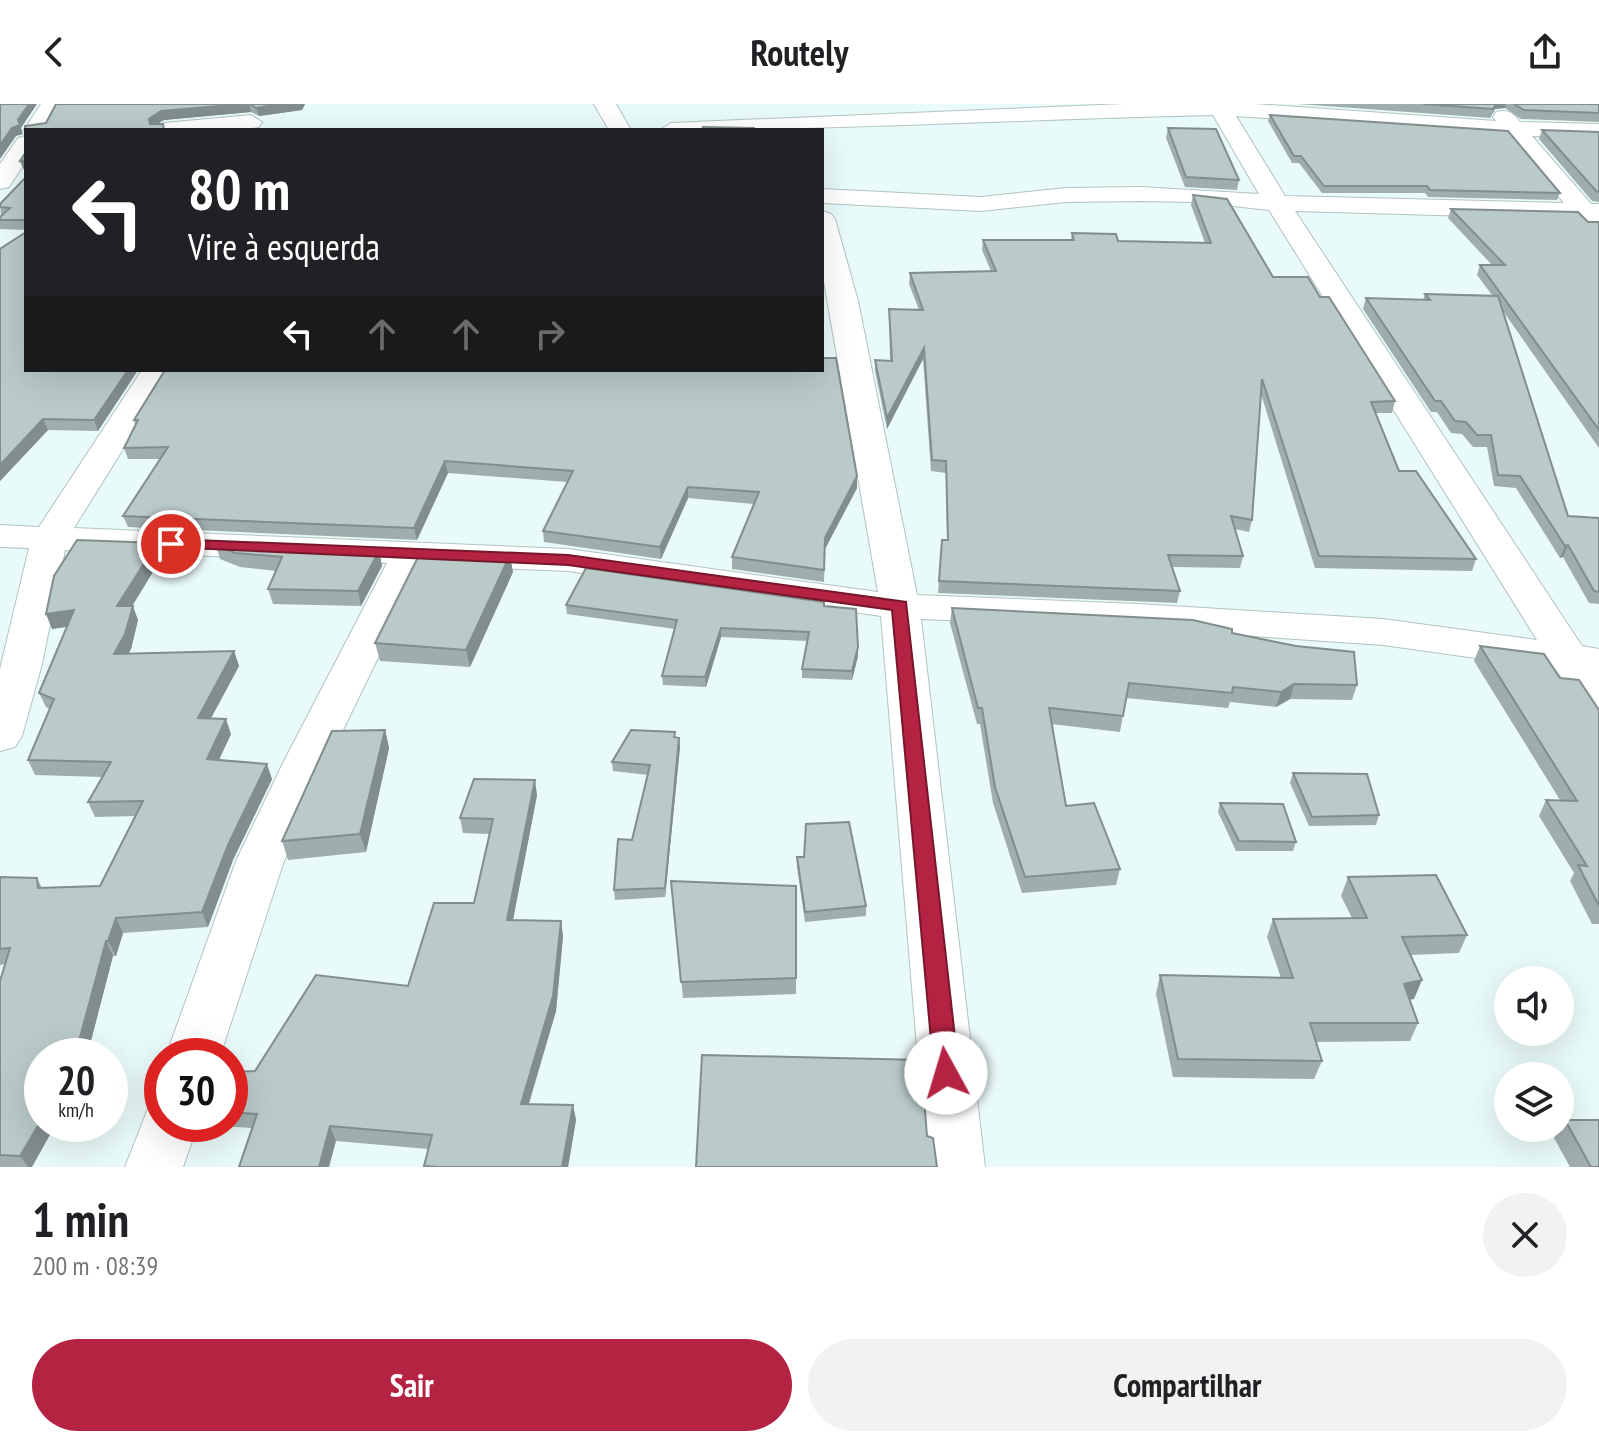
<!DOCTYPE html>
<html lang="pt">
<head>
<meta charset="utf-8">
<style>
  body { margin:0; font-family:"PT Sans Narrow",sans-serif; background:#f2f2f2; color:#202124; height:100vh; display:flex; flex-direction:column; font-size:30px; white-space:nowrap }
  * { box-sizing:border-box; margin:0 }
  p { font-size:26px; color:#757577 }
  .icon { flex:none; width:44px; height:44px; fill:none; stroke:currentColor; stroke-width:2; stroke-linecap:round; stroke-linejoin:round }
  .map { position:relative; height:1063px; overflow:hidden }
  .side { display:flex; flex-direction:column; background:#fff; flex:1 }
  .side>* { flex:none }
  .banner { position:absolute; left:24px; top:24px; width:800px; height:244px; border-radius:0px; box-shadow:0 8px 32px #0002; background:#202124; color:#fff; overflow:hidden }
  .fabs { position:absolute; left:1494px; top:862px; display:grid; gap:16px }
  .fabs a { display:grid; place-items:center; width:80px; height:80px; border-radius:50%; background:#fff; box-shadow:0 8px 32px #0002; font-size:40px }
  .speed { position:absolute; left:24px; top:934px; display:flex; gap:16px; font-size:40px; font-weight:700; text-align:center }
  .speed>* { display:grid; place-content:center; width:104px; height:104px; border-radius:50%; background:#fff; box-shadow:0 8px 32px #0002; line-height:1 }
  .speed small { font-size:20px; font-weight:400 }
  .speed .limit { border:12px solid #d22; background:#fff; color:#111 }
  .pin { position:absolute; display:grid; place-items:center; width:68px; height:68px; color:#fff; margin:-34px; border:4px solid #fff; border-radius:50%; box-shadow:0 2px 8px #0007 }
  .me { position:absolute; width:88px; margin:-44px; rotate:354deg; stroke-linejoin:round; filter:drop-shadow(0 0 6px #0008) }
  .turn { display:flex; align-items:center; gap:28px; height:168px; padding:0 32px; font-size:36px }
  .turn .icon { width:104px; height:104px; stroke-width:2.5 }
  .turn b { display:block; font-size:56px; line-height:68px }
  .lanes { display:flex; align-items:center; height:76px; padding:0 32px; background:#0003; justify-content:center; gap:40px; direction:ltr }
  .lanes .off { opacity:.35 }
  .round { display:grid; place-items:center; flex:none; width:84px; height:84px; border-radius:42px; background:#f2f2f2 }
  .headline { display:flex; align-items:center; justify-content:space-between; height:136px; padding:0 32px }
  h1 { font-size:48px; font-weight:700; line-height:60px }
  .cta { display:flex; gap:16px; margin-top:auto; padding:16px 32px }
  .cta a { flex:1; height:92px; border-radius:48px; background:#b52342; color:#fff; font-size:32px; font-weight:700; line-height:92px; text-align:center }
  .cta a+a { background:#f2f2f2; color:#202124 }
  header { display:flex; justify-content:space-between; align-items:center; height:104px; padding:0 32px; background:#fff; font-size:36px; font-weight:700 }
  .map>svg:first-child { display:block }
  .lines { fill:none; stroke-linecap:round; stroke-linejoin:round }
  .street-casing { stroke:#b2c3c2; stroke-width:2 }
  .street { fill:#fff; fill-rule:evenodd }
  .wall { fill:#9faead }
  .shaded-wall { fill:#828d8d }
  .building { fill:#b9cac9; stroke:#828d8d; stroke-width:2 }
  .route { fill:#b52342; stroke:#76172b; stroke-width:2 }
</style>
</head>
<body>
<header><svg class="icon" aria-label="back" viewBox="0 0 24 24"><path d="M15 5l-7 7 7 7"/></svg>Routely<svg class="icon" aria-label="share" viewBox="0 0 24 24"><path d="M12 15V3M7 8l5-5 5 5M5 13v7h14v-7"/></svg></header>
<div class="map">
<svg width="1599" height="1063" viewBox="0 0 1599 1063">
  <rect width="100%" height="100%" fill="#e8faf9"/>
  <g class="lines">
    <g class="street-casing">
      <path id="street" d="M41,0H63L46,26H26V29L24,26Z
        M594,0H616L631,26H609Z
        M1124,0H1255L1496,17L1493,13L1496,8C1509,5 1513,9 1520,18L1599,20V34L1532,32L1591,100H1599V126L1585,125L1576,115L1295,107L1582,542L1599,545V606L1584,602L1555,565L1383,541L1139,524L921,515L985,1063H927L881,512L568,467L423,461L327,659L284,757L220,952H166L236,757L283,659L387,459L65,446L42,560L22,632L15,643L0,647V565L29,444L0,443V421L39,423L142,266H172L74,424L568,445L878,488L822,166V107L831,110L835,115L858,197L917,491L1139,500L1383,515L1537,536L1269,106L1196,98L1141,97L1066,98L981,107L822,99V85L981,93L1066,84L1141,83L1259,90L1213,11C1029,15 844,26 660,26L671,19ZM1236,12L1507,31L1564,99L1285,92Z
        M251,11L262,18L259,23L236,26H153L164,19Z
        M26,32V57L9,83L0,85V60L18,34Z
        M162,997V1020H198L183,1063H125L149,1002Z"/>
    </g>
    <use href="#street" class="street"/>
  </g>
  <path class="wall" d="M56,0H305L302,6L259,12L251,8L164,16L157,20H163L165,26H26V66H24L20,57L26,48L25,22L46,19Z
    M1298,0H1599V18L1521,15L1505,4L1495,5L1490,14Z
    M1270,11L1560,89L1557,96L1428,93L1425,89H1322L1299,59H1292L1268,17Z
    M1168,24L1239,76L1237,86L1185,83L1166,34Z
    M1542,26L1599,28V98L1592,97L1539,35Z
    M26,73V126L0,125V113L1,112L0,100Z
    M1193,91L1273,173L1320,193L1395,297L1392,309H1375L1399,367L1476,455L1472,467L1315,464L1261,290L1252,416L1249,428L1235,425L1243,452L1240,464L1172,463L1180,487L1177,499L938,489L942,436H947L946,369L931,367L923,255L887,325L875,267V256L890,257L889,205L919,206L909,180L910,169L991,167L982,146L983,136H1071L1072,129L1118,137L1205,139L1191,101Z
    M1451,105L1599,118V344L1503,207L1568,412L1599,414V500L1589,499L1563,453L1560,454L1516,384L1494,382L1487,343H1473L1462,330L1451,329L1437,308H1431L1363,205L1366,194L1423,196L1425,190L1492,191L1477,171L1480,161H1492L1448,114Z
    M26,128L138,266L98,327L48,326L0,377Z
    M134,316L857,372V384L825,445L824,478L732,465V453L754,400L688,394L661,455L544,438L543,427L567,378L448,369L417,436L128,423L123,412L161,355H128L124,344L135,321Z
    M216,441L379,447L382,462L361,502L273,500L268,485L276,467L240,463L220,455Z
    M162,453L132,502L138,516L131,545L128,550L234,547L239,562L211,614L231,630L219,656L272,675L233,756L208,823L123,829L116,852H113L87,952H42L32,1063H0V877L5,860L0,861V773L37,774L42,784L100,782L136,712L95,713L88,698L102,673L35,671L28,656L50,605L46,603L39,589L67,522L52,525Z
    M513,468L470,563L380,557L375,539Z
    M566,501L824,502L858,543V552L852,576L802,574V565L808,537L721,533L706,583L663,581L662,572L675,525L567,510Z
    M952,504L1232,529L1357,581L1352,596L1290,595L1276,603L1230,598L1228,604L1126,594L1120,628L1051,620L1066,702L1120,765L1116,781L1022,789L993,699L980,620H977L950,519Z
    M1480,542L1560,574L1599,606V820H1592L1570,777L1574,769L1539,712L1546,696H1560L1474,557Z
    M385,626L389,644L366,748L288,756L282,737Z
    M676,633L679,634L680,643L665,793L615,796L614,786L632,736L648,671L613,667L612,658Z
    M1293,669L1379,711L1376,721L1309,722L1290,679Z
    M537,691L513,816L561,817L563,832L556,907L529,1000L573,1001L576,1016L568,1063H424L428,1045L336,1037L252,1024L201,1021L200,1020H230V968L255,967L408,882L474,799L490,730L463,729L460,714Z
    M1220,699L1296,738L1293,747H1236L1218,708Z
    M797,753L866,802V812L805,818L797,763Z
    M1348,773L1467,831L1459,849L1410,851L1414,895H1410L1418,919L1410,937L1316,938L1322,957L1314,975L1173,973L1156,890L1160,871L1281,874L1267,833L1273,815L1352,814L1341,792Z
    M671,777L796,782V890L683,894Z
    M1565,1016L1599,1063H1570L1554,1034Z"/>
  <path class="shaded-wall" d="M29,0H37L21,24L23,30L16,32L0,55V41Z
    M249,0L251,8L164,16L151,23L149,15L161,7Z
    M281,0H305L302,6L259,12L256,4Z
    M1496,0H1506L1505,4L1495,5L1490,14Z
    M26,56V66H24L20,57Z
    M924,244L923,255L887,325V314Z
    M128,266H138L98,327L94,316Z
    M43,315L48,326L0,377V361Z
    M445,357L448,369L417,436L414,424Z
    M857,372V384L825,445V434Z
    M688,383V394L661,455L660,443Z
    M157,439L162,453L123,517L117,502Z
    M1568,441L1563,453L1560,454L1565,442Z
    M379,447L382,462L361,502L358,487Z
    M510,451L513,468L470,563L466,546Z
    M133,502L138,516L131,545L120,565L114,550Z
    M74,506L80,521L52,525L46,510Z
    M721,524V533L706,583L705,573Z
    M858,543V552L852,576V567Z
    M234,547L239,562L203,629L198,614Z
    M1294,580L1290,595L1276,603L1281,588Z
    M226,615L231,630L212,670L207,655Z
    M385,626L389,644L366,748L360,730Z
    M679,634L680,643L665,793V784Z
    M267,660L272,675L233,756L208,823L202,808L228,741Z
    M535,676L537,691L510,831L507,816Z
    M116,814L123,829L116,852L108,837Z
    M561,817L563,832L556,907L524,1015L521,1000Z
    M106,837L113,852L87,952H75Z
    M1422,876L1414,895L1396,898L1404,880Z
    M573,1001L576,1016L568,1063H562Z
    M42,1015V1020H56L32,1063H28L20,1052Z
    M330,1022L336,1037L329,1063H319Z"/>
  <path class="building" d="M0,0H29L18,16L20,21L12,24L0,41Z
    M56,0H243L161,7L149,15L150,20H163L164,26H26V56L20,57L26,48L25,22L46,19Z
    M250,0H281L256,4Z
    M1423,0H1496L1493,5Z
    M1514,0H1599V9L1524,6Z
    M1270,11L1508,27L1560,89L1430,86L1427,82H1324L1301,52H1294Z
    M703,23L754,24V26H702Z
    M1168,24L1216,25L1239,76L1186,73Z
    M1542,26L1599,28V88L1596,87Z
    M26,73V116H0V113L10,104L0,103V100Z
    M1193,91L1227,95L1273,173H1308L1320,193H1329L1395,297L1371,298L1399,367H1416L1476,455L1319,452L1262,275L1252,416L1231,412L1243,452L1168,451L1180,487L939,477L942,436H948L946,357L932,356L924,244L887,314L875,256L892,257L889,205L923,206L910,169L996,167L983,136H1074L1072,129L1116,130L1118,137L1211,139Z
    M1451,105L1578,108L1588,118H1599V326L1480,161H1505Z
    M26,128V266H128L94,316L43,315L0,361V145Z
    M1425,190L1498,192L1568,412L1599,414V488L1594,487L1568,441L1565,442L1520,372L1498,371L1491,331H1477L1466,318L1455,317L1441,297H1435L1366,194L1430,196Z
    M822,254H836L857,372L825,434L824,466L732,453L759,388L688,383L660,443L543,427L573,367L445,357L414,424L123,412L168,343L124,344L138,316H134L165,266H822Z
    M77,436L157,439L117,502H133L125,530L114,550L234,547L198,614L226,615L207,655L267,660L228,741L202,808L116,814L108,837H106L75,952H42V1015L20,1052L0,1051V877L10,844L0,845V773L37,774L38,784L100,782L143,697L88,698L111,658L28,656L54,595L39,589L74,506L46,510L54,472Z
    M216,441L379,447L358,487L268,485L282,453L235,449Z
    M421,447L510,451L466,546L375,539Z
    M586,464L824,498V502L856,505L858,543L852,567L802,565L809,528L721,524L705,573L662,572L677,516L566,501Z
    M952,504L1193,516L1232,525V529L1296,542L1354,548L1357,581L1294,580L1281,588L1233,583L1232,589L1129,579L1123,612L1049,604L1066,702L1094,699L1120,765L1025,773L995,683L982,604H978Z
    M1480,542L1544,550L1560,574L1579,576L1599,606V802L1578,761L1587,762L1546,696L1577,697Z
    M385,626L360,730L282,737L332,627Z
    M631,626L675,628L674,633L679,634L665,784L614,786L618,735L632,736L650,661L612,658Z
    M1293,669L1367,670L1379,711L1312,713Z
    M474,675L535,676L507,816L561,817L553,892L521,1000L573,1001L562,1063H440L424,1062L432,1031L330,1022L319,1063H239L257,1010L230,1008V968L255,967L316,871L408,882L434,799H474L493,715L460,714Z
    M1220,699L1283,700L1296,738L1239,737Z
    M849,718L866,802L805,808L797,753H804L806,720Z
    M1436,771L1467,831L1402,833L1422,876L1404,880L1418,919H1310L1322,957L1178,955L1160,871L1293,874L1273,815L1367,814L1348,773Z
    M671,777L796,782V874L681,878Z
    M702,951L921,956L927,1032L933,1034L937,1063H696Z
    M1565,1016H1599V1063H1591Z"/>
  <path class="route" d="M171,435L568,451L906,498L959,969L955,977L946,980L937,977L934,969L892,506L568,461L165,443L162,440Z"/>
</svg>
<div class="fabs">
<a><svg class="icon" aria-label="sound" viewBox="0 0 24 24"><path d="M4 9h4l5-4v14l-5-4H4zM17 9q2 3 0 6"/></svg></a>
<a><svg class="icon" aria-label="layers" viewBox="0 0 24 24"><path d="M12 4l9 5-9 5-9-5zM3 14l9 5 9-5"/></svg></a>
</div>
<div class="speed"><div>20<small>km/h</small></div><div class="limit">30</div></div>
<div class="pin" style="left:171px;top:440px;background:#d93025"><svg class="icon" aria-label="arrive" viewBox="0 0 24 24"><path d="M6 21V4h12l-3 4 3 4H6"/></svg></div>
<svg class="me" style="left:946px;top:969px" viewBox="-20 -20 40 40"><circle r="19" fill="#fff"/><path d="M0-13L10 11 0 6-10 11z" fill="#b52342"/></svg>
<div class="banner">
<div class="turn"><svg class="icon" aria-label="left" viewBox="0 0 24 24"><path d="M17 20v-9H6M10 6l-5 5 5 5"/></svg><div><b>80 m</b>Vire à esquerda</div></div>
<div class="lanes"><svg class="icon" aria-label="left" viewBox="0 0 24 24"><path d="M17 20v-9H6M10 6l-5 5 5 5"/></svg><svg class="icon off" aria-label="ahead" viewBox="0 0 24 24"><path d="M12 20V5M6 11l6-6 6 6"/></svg><svg class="icon off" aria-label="ahead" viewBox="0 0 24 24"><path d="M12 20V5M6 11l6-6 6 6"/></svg><svg class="icon off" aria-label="right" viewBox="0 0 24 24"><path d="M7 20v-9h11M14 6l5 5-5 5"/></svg></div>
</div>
</div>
<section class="side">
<div class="headline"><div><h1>1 min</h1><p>200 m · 08:39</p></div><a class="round"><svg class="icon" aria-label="close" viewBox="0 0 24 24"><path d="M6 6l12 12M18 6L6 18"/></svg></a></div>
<div class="cta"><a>Sair</a><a>Compartilhar</a></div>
</section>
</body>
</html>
